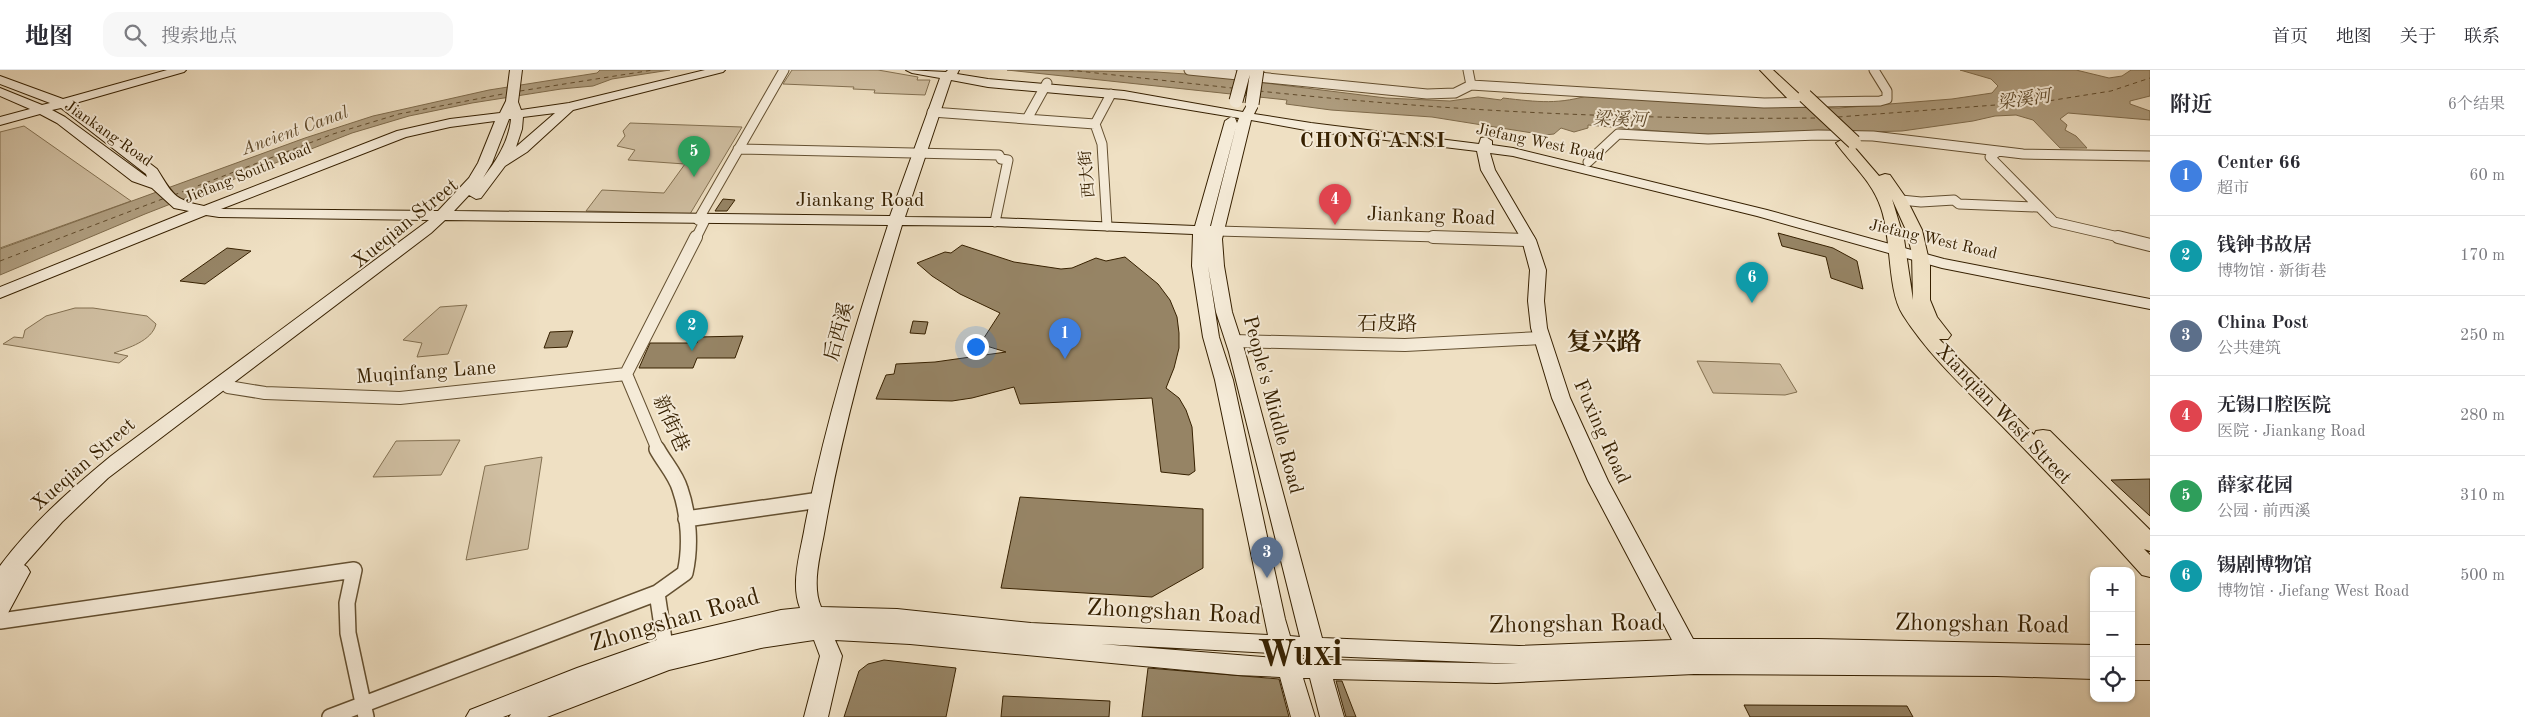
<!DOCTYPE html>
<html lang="zh">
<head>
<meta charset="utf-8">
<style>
  body { margin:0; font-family:"Old Standard TT","Noto Serif SC",serif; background:#f7f7f7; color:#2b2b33 }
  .controls { position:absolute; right:15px; bottom:15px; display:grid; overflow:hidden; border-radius:10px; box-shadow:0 1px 4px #0004 }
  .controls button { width:45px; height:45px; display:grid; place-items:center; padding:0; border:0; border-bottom:1px solid #e1e1e2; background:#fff; color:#2b2b33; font:25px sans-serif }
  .you { position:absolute; left:975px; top:276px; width:18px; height:18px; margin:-12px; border:4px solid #fff; border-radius:50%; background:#1a73e8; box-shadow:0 0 0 8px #1a73e833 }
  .badge { display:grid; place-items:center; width:32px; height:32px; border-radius:50%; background:#db2777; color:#fff; font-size:16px; font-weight:700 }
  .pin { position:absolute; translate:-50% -41px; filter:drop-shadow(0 1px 2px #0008) }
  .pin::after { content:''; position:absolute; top:26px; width:18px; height:15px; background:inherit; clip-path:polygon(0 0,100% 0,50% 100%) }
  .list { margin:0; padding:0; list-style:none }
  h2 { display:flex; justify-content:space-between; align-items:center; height:65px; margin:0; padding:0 20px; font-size:21px }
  h2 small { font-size:16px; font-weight:400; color:#7c7c81 }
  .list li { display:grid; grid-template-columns:32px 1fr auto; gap:15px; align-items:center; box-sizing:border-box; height:80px; padding:0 20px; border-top:1px solid #e1e1e2 }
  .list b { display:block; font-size:19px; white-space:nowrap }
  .list p { margin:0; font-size:16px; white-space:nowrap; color:#7c7c81 }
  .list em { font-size:16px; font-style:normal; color:#7c7c81 }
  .icon { flex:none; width:28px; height:28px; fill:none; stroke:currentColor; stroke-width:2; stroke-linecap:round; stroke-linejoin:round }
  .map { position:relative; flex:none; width:2150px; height:647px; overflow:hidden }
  header { display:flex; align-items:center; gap:30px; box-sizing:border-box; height:70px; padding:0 25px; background:#fff; border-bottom:1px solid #e1e1e2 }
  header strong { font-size:24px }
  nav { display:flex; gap:28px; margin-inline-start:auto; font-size:18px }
  .search { width:350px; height:45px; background:#f7f7f7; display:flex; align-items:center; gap:12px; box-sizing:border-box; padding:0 18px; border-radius:15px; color:#7c7c81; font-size:19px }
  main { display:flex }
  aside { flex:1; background:#fff }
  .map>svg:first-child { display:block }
  .green { fill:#d0bfa2; stroke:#837051 }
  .water { fill:#b09f81; stroke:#7f6c4d }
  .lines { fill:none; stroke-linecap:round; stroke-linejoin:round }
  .ferry { stroke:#614c2d; stroke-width:1; stroke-dasharray:4.5 4; stroke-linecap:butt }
  .building { fill:#968465; stroke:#362000 }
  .street-far2-casing { stroke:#645031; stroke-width:11 }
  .street-far1-casing { stroke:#645031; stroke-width:14 }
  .street-casing { stroke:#645031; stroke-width:18 }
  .secondary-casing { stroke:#362000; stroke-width:2 }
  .primary-casing { stroke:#362000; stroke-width:2 }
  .street-far2 { stroke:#f5ebd8; stroke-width:9 }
  .street-far1 { stroke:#f5ebd8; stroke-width:12 }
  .street { stroke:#f5ebd8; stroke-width:15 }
  .secondary { fill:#f5ebd8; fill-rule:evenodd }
  .primary { fill:#efe0c3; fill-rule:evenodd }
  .secondary-bridge-casing { stroke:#362000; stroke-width:15; stroke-linecap:butt }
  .primary-bridge-casing { stroke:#362000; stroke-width:16; stroke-linecap:butt }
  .secondary-bridge { stroke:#f5ebd8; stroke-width:13 }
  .primary-bridge { stroke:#efe0c3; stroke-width:14 }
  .labels { text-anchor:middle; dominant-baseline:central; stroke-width:4; stroke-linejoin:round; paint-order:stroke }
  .far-street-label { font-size:16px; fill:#362000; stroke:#f5ebd8 }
  .far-water-label { font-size:18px; font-style:italic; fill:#614c2d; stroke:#f5ebd8 }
  .street-label { font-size:20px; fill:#362000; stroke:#f5ebd8 }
  .far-district-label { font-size:21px; font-weight:bold; letter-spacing:1px; fill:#362000; stroke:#f5ebd8 }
  .near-street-label { font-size:24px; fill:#362000; stroke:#f5ebd8 }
  .district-label { font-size:25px; font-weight:bold; fill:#362000; stroke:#f5ebd8 }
  .near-town-label { font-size:36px; font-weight:bold; fill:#362000; stroke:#f5ebd8 }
</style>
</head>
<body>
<header>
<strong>地图</strong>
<div class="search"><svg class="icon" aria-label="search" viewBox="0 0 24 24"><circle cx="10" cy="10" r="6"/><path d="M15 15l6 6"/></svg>搜索地点</div>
<nav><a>首页</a><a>地图</a><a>关于</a><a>联系</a></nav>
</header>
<main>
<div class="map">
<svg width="2150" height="647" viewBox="0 0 2150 647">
  <rect width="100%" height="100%" fill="#efe0c3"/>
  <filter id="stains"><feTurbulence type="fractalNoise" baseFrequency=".004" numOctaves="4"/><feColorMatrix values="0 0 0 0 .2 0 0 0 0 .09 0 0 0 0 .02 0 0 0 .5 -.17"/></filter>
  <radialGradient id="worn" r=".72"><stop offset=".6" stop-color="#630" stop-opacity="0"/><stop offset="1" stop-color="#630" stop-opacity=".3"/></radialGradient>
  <path class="green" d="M792,0H878L918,7L917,10H930L925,25L874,23L875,20L853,19L854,17L783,14Z
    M630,53L742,57L690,144L586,141L602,120L664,123L685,94L628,90L635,80L617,76L625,66L623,61Z
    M24,56L131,131L0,178V62Z
    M467,235L448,284L417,287L422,273L403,270L440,237Z
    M75,238H93L147,246L156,254C152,271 128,278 114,283L128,286L119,293L3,274L14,267L23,268L25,260L46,246Z
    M1697,291L1780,294L1797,322L1785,325L1713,323Z
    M460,370L441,405L373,407L396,371Z
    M542,387L528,479L466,490L485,396Z"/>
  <path class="water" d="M600,0H670L612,9L593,16L561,19L472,33L409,46L352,63L145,144L0,205V179L305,68L373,46L489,20L597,3Z
    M1007,0L1156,2L1201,5L1386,28L1450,31L1478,27L1501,30L1503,28C1538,32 1559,35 1593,24L1765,36L1839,38L1952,29L1992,23L1998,16L1991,9L1960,0H2076L2109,8L2122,6L2131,0H2150V26L2130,31V34L2150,41V50L2068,43L2060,49L2067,55L2065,60L2076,66L2087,78H2060L2033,50L2016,45L1995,46L1973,51L1902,61L1753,65L1692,64L1588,55V58L1574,62L1561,58L1554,64L1545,65L1432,47L1331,40L1286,34L1287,30Z"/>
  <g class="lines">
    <path class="ferry" d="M1069,0L1232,18
      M520,21L653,0
      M1259,21C1445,41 1632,50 1819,48
      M1838,47L2048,31L2111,21L2150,8
      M174,125L333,64L399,44L508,23
      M0,191L165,128"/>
  </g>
  <path class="building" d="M723,129L735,130L727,141H715Z
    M1778,163L1833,178L1857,191L1863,219L1831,208L1826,187L1782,176Z
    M962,175L1014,192L1061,199L1072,198L1096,188L1106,191L1125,187L1158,214L1170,230L1177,247L1179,263V278L1174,298L1166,318L1179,328L1186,340L1192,357L1195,401L1189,405L1161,402L1152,328L1020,334L1014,317L972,328L952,331L876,329L886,305L894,304L896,294L935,292L1006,282L980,274L1000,243L960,224L932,206L917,193L945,182L951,183Z
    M227,178L251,181L205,214L180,211Z
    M913,251L928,252L925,264L910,263Z
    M573,261L567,277L544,278L550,262Z
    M743,266L735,288H697L693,298H639L650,273H697L699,267Z
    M2150,409V446L2111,410Z
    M1020,427L1203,439V498L1152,527L1001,518Z
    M884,590L956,598L946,647H844L859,601L868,594Z
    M1148,598L1279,609L1289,647H1142Z
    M1336,611H1342L1356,647H1346Z
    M1003,626L1110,631L1109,647H1001Z
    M1744,635L1907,636L1913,647H1750Z"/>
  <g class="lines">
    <defs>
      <path id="street-far2" d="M1189,0L1427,24L1455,23L1471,15L1764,33L1880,31L1887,29V21L1874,0
        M1468,0L1471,15
        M932,42L1095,54
        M1027,49L1047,13
        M738,79L999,85L1001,89L1008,90L995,152
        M1997,82L1990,87L2054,152L2123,168
        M1588,92L1618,64L1708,69L1818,65L1873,66L2023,84L2150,86
        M1901,130L1921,132L1954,130L1959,134L2037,137
        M698,150L784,0
        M1107,156L1102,74L1095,54L1111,24
        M1217,161L1476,168
        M696,168L705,150"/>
      <path id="street-far1" d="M1433,167L1529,170
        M2118,167L2150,175
        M1233,271L1405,275L1541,268
        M228,317L265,323L400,328L626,304
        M658,380L626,304L696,167"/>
      <path id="street" d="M657,379C664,392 676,405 680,419C689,445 691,477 685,503L657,523L665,576
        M686,449L820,430
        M0,551L354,500L347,533L348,563L366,647
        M330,647L657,523"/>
      <path id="secondary" d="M167,0H186L184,2L72,34L157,99C172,123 173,130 204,136L397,61L450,49L500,43L506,31L510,0H522L518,32L521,40L569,33L705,0H725L723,2L573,40L527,82L505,96L481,128L476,129L469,125L454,141L890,146L940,8L912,3L906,0L946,2L948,0H959L957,4L988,9L1124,21L1243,42L1247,35L1251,34L1257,38L1254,44L1311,53L1479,74L1481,68L1486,67L1492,71V75L1513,78L1767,140L1944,189L2150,229V239L1942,198L1757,146L1513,86L1490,83L1495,100L1536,170L1546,200L1544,231L1547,258L1570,328L1608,411L1693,569H1818L2094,575V609L1997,606L1694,604L1496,613L1333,609L1344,647H1320L1310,608H1303L1315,647H1291L1280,607L1238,605L910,574L835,570L842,586L828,647H804L820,586L814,570L761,578L669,600L547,647H509L511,644L503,647H466L470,640L577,598L665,567L781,540L800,538C790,513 801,481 805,456C825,353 856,254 888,155L445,150L431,163L108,408L62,452L24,495L27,497L30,502L8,543L0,545V496C31,454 71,419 111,386L429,150L219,147L206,145L0,228V217L189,141L174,138L152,118L132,111L57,53L40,44L0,55V47L30,39L0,26V18L42,35L50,33L0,14V6L63,29ZM951,10L988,17L1124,29L1239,48L1237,53L1235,48L1231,47L1225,51L1195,156L995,148L905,147ZM61,38L146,104L147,107L65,47L52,40ZM555,43L517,76L516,77L522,59L523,47ZM509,49H511C509,71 497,90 483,108L492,93ZM1251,50L1311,61L1477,81L1481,100L1522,170L1530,200L1528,231L1531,258L1552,328L1588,411L1672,570L1519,576L1322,568L1245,282L1232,242L1224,196L1222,169ZM495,51L478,93L469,108L438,141L221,139L406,67L450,57ZM1236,57L1211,156H1210ZM902,155L995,156L1193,164L1192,196L1203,267L1215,310L1268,565L1031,553L897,539L821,537C811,514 821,483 825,458C843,355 872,255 902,155ZM1207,165L1208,196L1216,242L1229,282L1300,567L1290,566L1285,549L1233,310L1219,267L1208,196ZM1101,574L1273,583L1274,588ZM1296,584L1305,585L1306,589H1297ZM1327,586L1518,594L1328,590Z
        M2131,575H2150V610H2131Z"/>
      <path id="primary" d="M1760,0H1773L1799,24L1800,27L1799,30H1789Z
        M1843,69L1848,70L1879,106L1885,104L1890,105L1906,128L1922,160L1930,195V230L1937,247L1951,265L1948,269H1939L2034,365L2036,361L2043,360L2050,361L2150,460V481L2144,479L2150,485V507L2142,505C2098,456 2053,408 2007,361C1971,324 1931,289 1903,245C1887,221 1892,169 1881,138C1872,111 1852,95 1836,73ZM1892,129L1906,160L1912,183L1913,230L1904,169Z"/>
    </defs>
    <use href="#street-far2" class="street-far2-casing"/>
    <use href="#street-far1" class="street-far1-casing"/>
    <use href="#street" class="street-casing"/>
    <use href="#secondary" class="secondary-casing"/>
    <use href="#primary" class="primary-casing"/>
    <use href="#street-far2" class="street-far2"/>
    <use href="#street-far1" class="street-far1"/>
    <use href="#street" class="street"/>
    <use href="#secondary" class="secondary"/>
    <use href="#primary" class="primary"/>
    <defs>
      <path id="secondary-bridge" d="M1236,31L1244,1
        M1252,34L1257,0"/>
      <path id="primary-bridge" d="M1805,26L1854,72"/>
    </defs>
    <use href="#secondary-bridge" class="secondary-bridge-casing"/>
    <use href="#primary-bridge" class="primary-bridge-casing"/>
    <use href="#secondary-bridge" class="secondary-bridge"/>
    <use href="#primary-bridge" class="primary-bridge"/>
  </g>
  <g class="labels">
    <g class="far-street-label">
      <text transform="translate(108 64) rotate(35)">Jiankang Road</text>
      <text transform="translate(1540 73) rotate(12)">Jiefang West Road</text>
      <text transform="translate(248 104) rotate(-22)">Jiefang South Road</text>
      <text transform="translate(1088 104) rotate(-95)">西大街</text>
      <text transform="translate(1933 170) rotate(13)">Jiefang West Road</text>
    </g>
    <g class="far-water-label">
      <text transform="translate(2024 30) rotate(-8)">梁溪河</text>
      <text transform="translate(1620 50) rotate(2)">梁溪河</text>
      <text transform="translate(295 61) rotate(-20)">Ancient Canal</text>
    </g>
    <g class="street-label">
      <text x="860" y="131">Jiankang Road</text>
      <text transform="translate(1431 147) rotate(2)">Jiankang Road</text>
      <text transform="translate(406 154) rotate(-39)">Xueqian Street</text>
      <text x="1387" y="255">石皮路</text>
      <text transform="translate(840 262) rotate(-74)">后西溪</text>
      <text transform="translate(426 303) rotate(-4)">Muqinfang Lane</text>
      <text transform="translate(1272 335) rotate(75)">People's Middle Road</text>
      <text transform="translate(2003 345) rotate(46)">Xianqian West Street</text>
      <text transform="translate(670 354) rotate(66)">新街巷</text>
      <text transform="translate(1601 362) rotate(66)">Fuxing Road</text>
      <text transform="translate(84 395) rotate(-41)">Xueqian Street</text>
    </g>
    <g class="far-district-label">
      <text x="1373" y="71">CHONG'ANSI</text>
    </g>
    <g class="near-street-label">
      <text transform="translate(1174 543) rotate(3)">Zhongshan Road</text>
      <text transform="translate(675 551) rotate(-16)">Zhongshan Road</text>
      <text transform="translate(1576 555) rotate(-1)">Zhongshan Road</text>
      <text transform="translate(1982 555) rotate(1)">Zhongshan Road</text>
    </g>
    <g class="district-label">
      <text x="1604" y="273">复兴路</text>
    </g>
    <g class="near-town-label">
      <text x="1300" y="586">Wuxi</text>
    </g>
  </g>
  <rect width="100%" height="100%" filter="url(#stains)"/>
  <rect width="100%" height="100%" fill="url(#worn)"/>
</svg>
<div class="controls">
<button>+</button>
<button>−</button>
<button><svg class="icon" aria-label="locate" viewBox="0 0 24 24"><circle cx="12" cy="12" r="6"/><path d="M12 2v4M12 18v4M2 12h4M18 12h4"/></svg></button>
</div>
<div class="you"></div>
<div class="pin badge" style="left:1065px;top:289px;background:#3f7fe0">1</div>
<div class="pin badge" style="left:692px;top:281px;background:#0f9aa8">2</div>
<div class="pin badge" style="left:1267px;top:508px;background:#5c6f8a">3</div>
<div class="pin badge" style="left:1335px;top:155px;background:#e0444e">4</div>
<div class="pin badge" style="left:694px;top:107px;background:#2e9e5b">5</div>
<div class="pin badge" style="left:1752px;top:233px;background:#0f9aa8">6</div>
</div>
<aside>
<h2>附近<small>6个结果</small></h2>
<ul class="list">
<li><span class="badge" style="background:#3f7fe0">1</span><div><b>Center 66</b><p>超市</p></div><em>60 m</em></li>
<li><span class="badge" style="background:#0f9aa8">2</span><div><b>钱钟书故居</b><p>博物馆 · 新街巷</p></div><em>170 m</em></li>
<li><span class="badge" style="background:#5c6f8a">3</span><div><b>China Post</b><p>公共建筑</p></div><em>250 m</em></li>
<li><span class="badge" style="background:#e0444e">4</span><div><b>无锡口腔医院</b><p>医院 · Jiankang Road</p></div><em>280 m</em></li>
<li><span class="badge" style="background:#2e9e5b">5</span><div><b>薛家花园</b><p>公园 · 前西溪</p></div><em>310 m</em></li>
<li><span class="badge" style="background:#0f9aa8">6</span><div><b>锡剧博物馆</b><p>博物馆 · Jiefang West Road</p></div><em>500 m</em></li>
</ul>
</aside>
</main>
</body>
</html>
